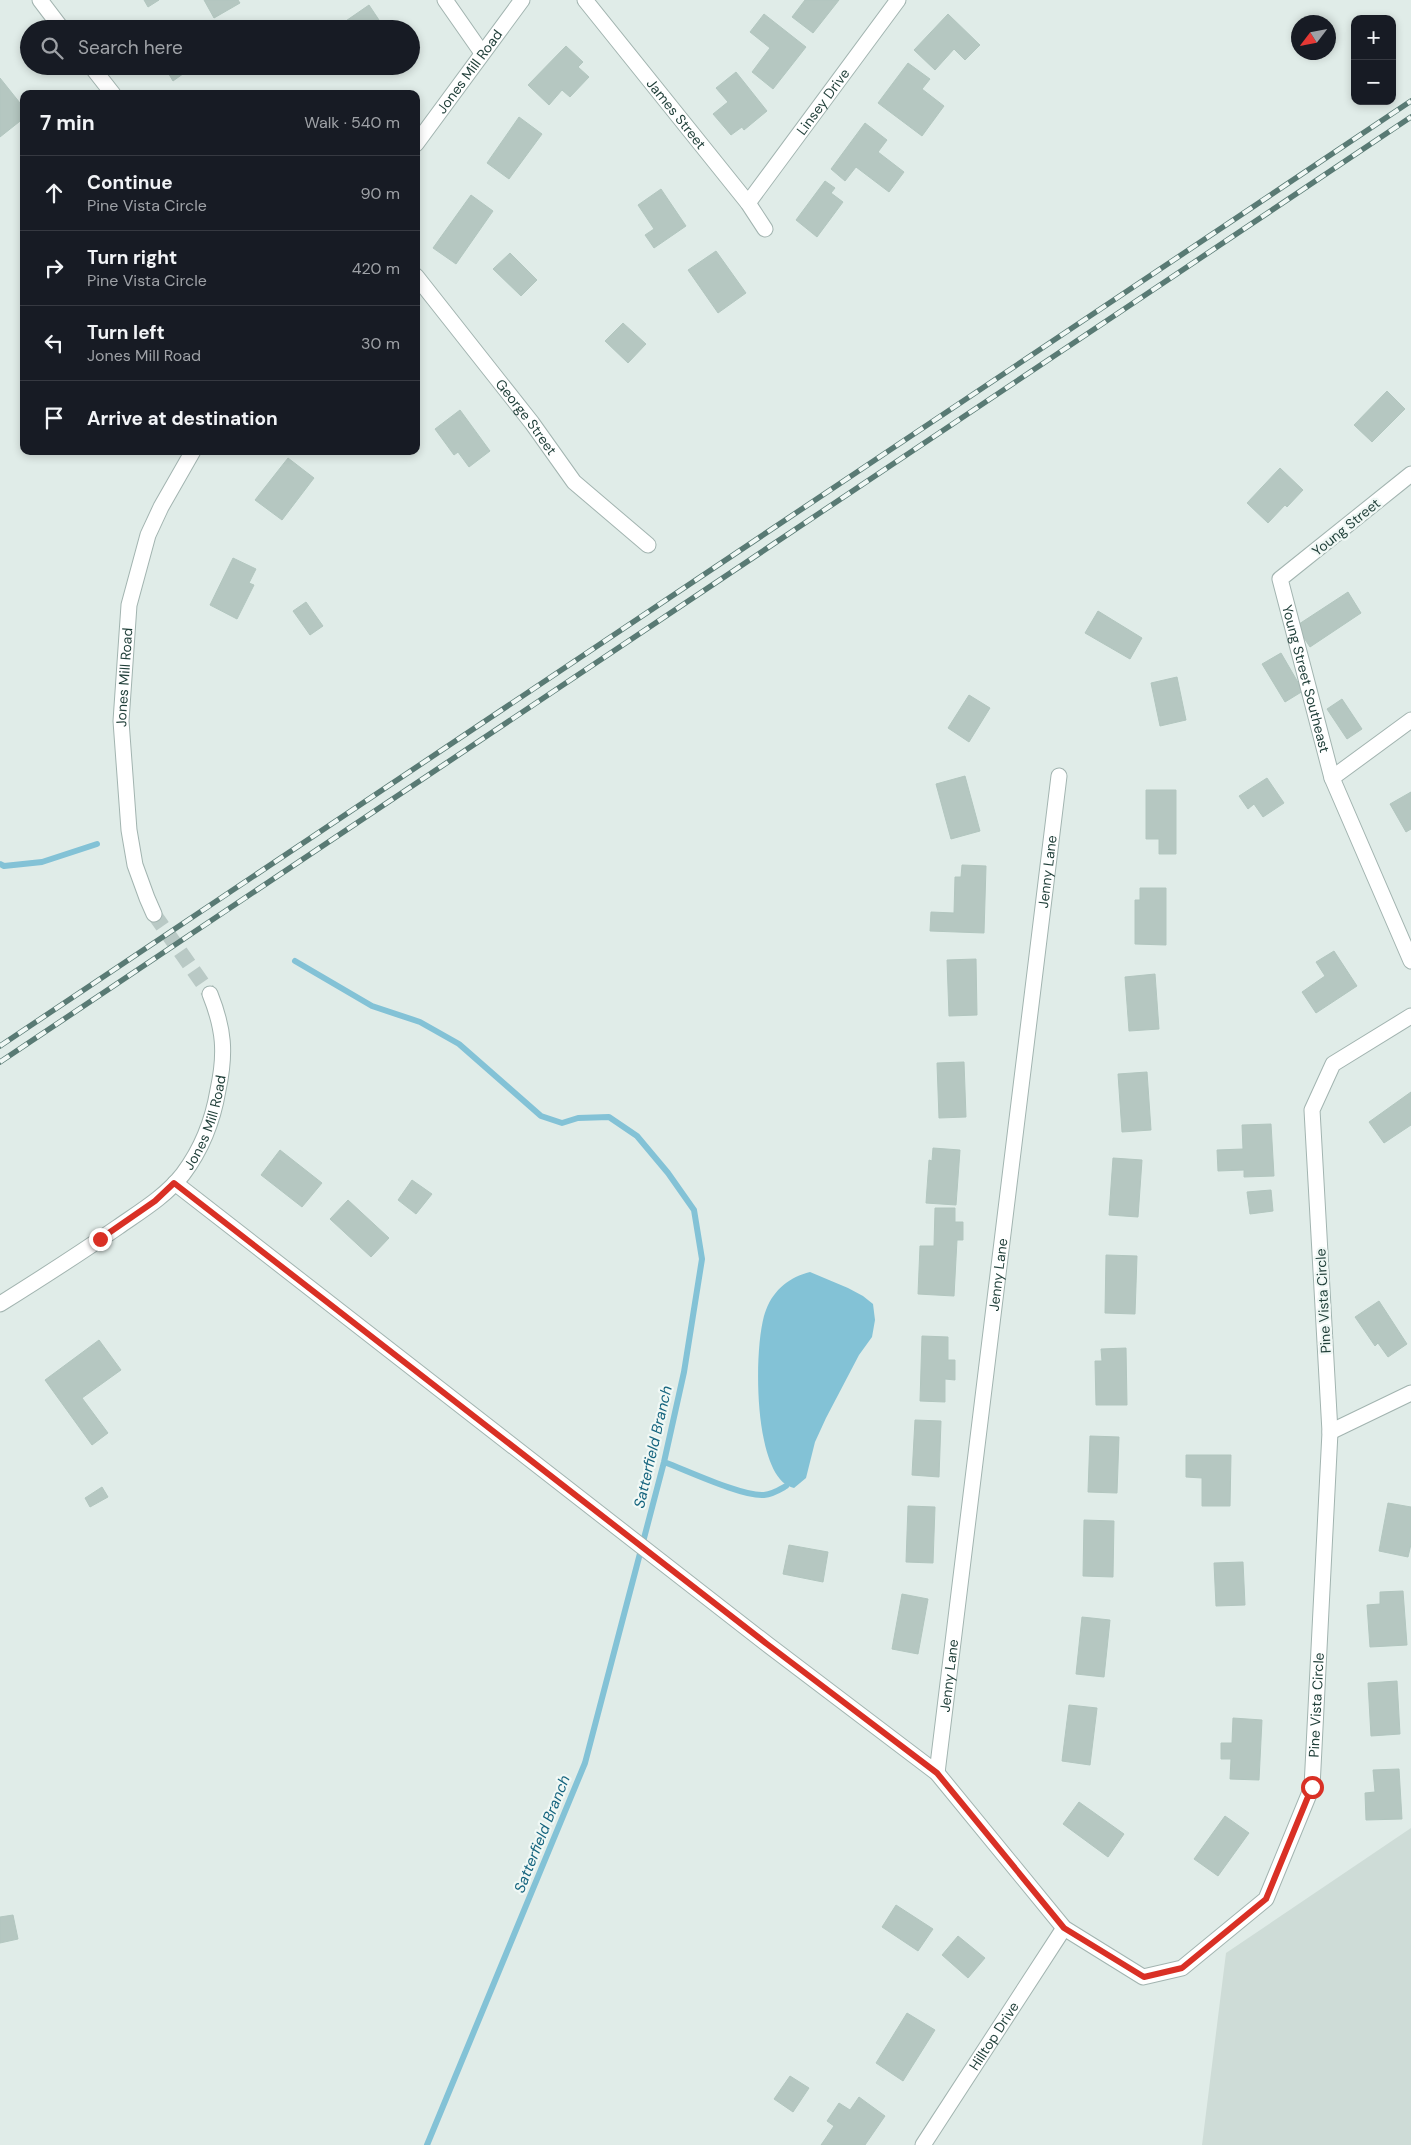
<!DOCTYPE html>
<html lang="en">
<head>
<meta charset="utf-8">
<style>
  body { margin:0; font-family:"DM Sans",sans-serif; background:#20242c; color:#f1f3f6 }
  .controls { position:absolute; right:15px; top:15px; display:grid; overflow:hidden; border-radius:10px; box-shadow:0 2px 8px #0003 }
  .controls button { width:45px; height:45px; display:grid; place-items:center; padding:0; border:0; border-bottom:1px solid #363941; background:#171b24; color:#f1f3f6; font:25px sans-serif }
  .compass { position:absolute; left:1291px; top:15px; width:45px; height:45px; border-radius:50%; background:#171b24; box-shadow:0 2px 8px #0003; rotate:238deg }
  .stop { position:absolute; width:15px; height:15px; margin:-11px; border:4px solid #d93025; border-radius:50%; background:#fff }
  .stop.end { background:#d93025; border-color:#fff; box-shadow:0 1px 5px #0008 }
  .list { margin:0; padding:0; list-style:none }
  h2 { display:flex; justify-content:space-between; align-items:center; height:65px; margin:0; padding:0 20px; font-size:21px }
  h2 small { font-size:16px; font-weight:400; color:#9ea1a6 }
  .list li { display:grid; grid-template-columns:32px 1fr auto; gap:15px; align-items:center; box-sizing:border-box; height:75px; padding:0 20px; border-top:1px solid #363941 }
  .list b { display:block; font-size:19px; white-space:nowrap }
  .list p { margin:0; font-size:16px; white-space:nowrap; color:#9ea1a6 }
  .list em { font-size:16px; font-style:normal; color:#9ea1a6 }
  .icon { flex:none; width:28px; height:28px; fill:none; stroke:currentColor; stroke-width:2; stroke-linecap:round; stroke-linejoin:round }
  .map { position:relative; flex:none; width:1411px; height:2145px; overflow:hidden }
  .search { position:absolute; background:#171b24; box-shadow:0 2px 8px #0003; left:20px; top:20px; width:400px; height:55px; display:flex; align-items:center; gap:12px; box-sizing:border-box; padding:0 18px; border-radius:28px; color:#9ea1a6; font-size:19px }
  .panel { position:absolute; background:#171b24; box-shadow:0 2px 8px #0003; left:20px; top:90px; width:400px; height:365px; border-radius:10px }
  .map>svg:first-child { display:block }
  .built { fill:#cedcd7 }
  .water { fill:#83c2d6 }
  .lines { fill:none; stroke-linecap:round; stroke-linejoin:round }
  .stream { stroke:#83c2d6; stroke-width:6 }
  .building { fill:#b5c7c1; stroke:#b2c6bf }
  .minor-tunnel { stroke:#b9c9c5; stroke-width:15; stroke-dasharray:15 8; stroke-linecap:butt }
  .minor-casing { stroke:#a2b4b0; stroke-width:17 }
  .minor { stroke:#fff; stroke-width:15 }
  .rail-casing { stroke:#597a74; stroke-width:5.5 }
  .rail { stroke:#f0f8f5; stroke-width:4; stroke-dasharray:11; stroke-linecap:butt }
  .route { stroke:#d93025; stroke-width:6 }
  .labels { text-anchor:middle; dominant-baseline:central; stroke-width:4.5; stroke-linejoin:round; paint-order:stroke }
  .street-label { font-size:14px; fill:#1f3e38; stroke:#f0f8f5 }
  .water-label { font-size:15px; font-style:italic; fill:#15647e; stroke:#f0f8f5 }
</style>
</head>
<body>
<div class="map">
<svg width="1411" height="2145" viewBox="0 0 1411 2145">
  <rect width="100%" height="100%" fill="#e0ece8"/>
  <path class="built" d="M1411,1828V2145H1202L1226,1953Z"/>
  <path class="water" d="M810,1272L848,1288L863,1296L873,1304L875,1320L872,1337L859,1355L826,1418L815,1442L806,1478L794,1488C752,1480 753,1342 766,1310C774,1289 790,1277 810,1272Z"/>
  <g class="lines">
    <path class="stream" d="M0,864L4,866L42,862L97,844
      M295,961L372,1006L420,1022L459,1044L541,1116L562,1123L578,1118L609,1117L637,1136L668,1173L694,1210L702,1259L684,1372L664,1462L585,1763L427,2145
      M664,1462C686,1470 743,1497 764,1495C773,1494 779,1490 786,1486"/>
  </g>
  <path class="building" d="M144,0H159L148,7Z
    M204,0H238L240,3L214,18Z
    M805,0H839L813,33L792,17Z
    M369,5L385,29H343L340,25Z
    M764,14L806,47L773,89L752,72L770,48L750,32Z
    M948,14L980,45L965,60L954,49L935,70L914,50Z
    M168,22L172,29H158Z
    M566,46L583,62L578,67L589,77L570,97L562,90L549,105L528,85Z
    M908,63L930,79L922,89L944,106L922,136L878,103Z
    M164,66H194L173,81Z
    M736,72L767,111L744,130L742,127L731,135L713,114L728,102L716,88Z
    M0,78L24,108V118L0,137Z
    M519,117L542,134L509,179L487,163Z
    M865,123L887,140L878,152L904,172L889,192L856,167L845,181L831,169Z
    M825,181L835,188L831,193L843,202L817,237L796,220Z
    M661,189L686,226L654,248L645,235L654,229L638,205Z
    M471,195L493,211L456,264L433,248Z
    M716,251L746,293L718,313L688,270Z
    M510,253L537,280L521,296L493,269Z
    M623,323L646,344L628,363L605,341Z
    M1387,391L1405,409L1372,442L1354,425Z
    M460,410L490,451L469,467L458,452L454,455L435,429Z
    M288,458L314,478L282,520L255,500Z
    M1280,468L1303,490L1287,507L1285,505L1268,523L1247,503Z
    M233,558L256,569L249,583L254,585L237,619L210,605Z
    M1348,592L1361,613L1310,647L1296,626Z
    M306,602L323,626L310,635L293,611Z
    M1098,611L1142,638L1130,659L1085,633Z
    M1281,653L1303,691L1285,702L1262,664Z
    M1177,677L1186,720L1160,726L1151,683Z
    M969,695L990,708L969,742L948,728Z
    M1342,699L1362,729L1347,739L1327,709Z
    M965,776L980,831L951,839L936,784Z
    M1267,778L1284,803L1263,817L1254,804L1248,809L1239,796Z
    M1146,790H1176V854H1159V839H1146Z
    M1411,792V829L1406,832L1390,804Z
    M962,865L986,866L984,933L930,931L931,912L954,913L955,877H961Z
    M1140,888H1166V945L1135,944V900H1140Z
    M1334,951L1357,986L1316,1013L1302,992L1325,976L1316,962Z
    M976,959L977,1015L949,1016L947,960Z
    M1155,974L1159,1029L1129,1031L1125,977Z
    M964,1062L966,1117L939,1118L937,1063Z
    M1147,1072L1151,1130L1122,1132L1118,1074Z
    M1411,1092V1125L1384,1143L1369,1122Z
    M1271,1124L1274,1176L1244,1177V1170L1218,1171L1217,1150L1243,1149L1242,1125Z
    M933,1148L960,1150L956,1205L926,1203L929,1160L932,1161Z
    M280,1150L322,1183L302,1207L261,1175Z
    M1113,1158L1142,1160L1138,1217L1109,1215Z
    M412,1180L432,1194L416,1214L398,1200Z
    M1271,1190L1273,1211L1250,1214L1247,1192Z
    M348,1200L389,1238L371,1257L330,1219Z
    M935,1208H955V1222H963V1240H957L954,1296L918,1294L920,1246H934Z
    M1106,1255L1137,1256L1135,1314L1105,1313Z
    M1379,1301L1407,1344L1388,1357L1378,1343L1375,1346L1355,1317Z
    M922,1336L948,1337V1360H955V1380L945,1379V1402L920,1401Z
    M99,1340L121,1370L82,1398L108,1433L92,1445L45,1380Z
    M1126,1348L1127,1405H1096L1095,1361H1102L1101,1349Z
    M915,1420L941,1421L939,1477L912,1475Z
    M1090,1436L1119,1437L1117,1493L1088,1492Z
    M1186,1455H1231L1230,1506H1202V1478L1186,1477Z
    M102,1487L108,1497L90,1507L85,1498Z
    M1388,1503L1411,1507V1544L1408,1557L1379,1551Z
    M908,1506L935,1507L933,1563L906,1562Z
    M1084,1520L1114,1521L1113,1577L1083,1576Z
    M789,1545L828,1552L823,1582L783,1574Z
    M1243,1562L1245,1605L1216,1606L1214,1563Z
    M1403,1591L1407,1645L1370,1647L1367,1605L1380,1604V1592Z
    M902,1594L928,1599L918,1654L892,1649Z
    M1082,1617L1110,1620L1104,1677L1076,1674Z
    M1397,1681L1400,1734L1371,1736L1368,1683Z
    M1069,1705L1097,1708L1090,1765L1062,1761Z
    M1233,1718L1262,1720L1259,1780L1230,1779L1231,1759H1221V1743H1232Z
    M1399,1769L1402,1819L1366,1820L1365,1793L1375,1792L1373,1770Z
    M1079,1802L1124,1834L1108,1857L1063,1824Z
    M1225,1816L1249,1833L1218,1876L1194,1859Z
    M896,1905L933,1929L918,1951L882,1927Z
    M13,1915L18,1939L0,1943V1917Z
    M958,1936L985,1958L968,1978L942,1955Z
    M907,2013L935,2030L903,2081L876,2063Z
    M790,2076L809,2088L793,2112L774,2099Z
    M859,2097L885,2116L865,2145H821L834,2126L827,2121L839,2103L850,2110Z"/>
  <g class="lines">
    <path class="minor-tunnel" d="M154,914L210,994"/>
    <defs>
      <g id="minor">
        <path d="M40,0L62,29"/>
        <path d="M445,0L482,53"/>
        <path id="s1" d="M585,0L748,203L765,229"/>
        <path d="M91,66L113,94"/>
        <path id="s2" d="M416,144L522,0"/>
        <path id="s3" d="M748,203L898,0"/>
        <path id="s4" d="M416,276L532,423L574,482L648,545"/>
        <path id="s5" d="M1411,474L1280,579L1332,778L1411,961"/>
        <path d="M1332,778L1411,720"/>
        <path id="s6" d="M154,914L147,898L135,865L129,830L121,721L129,605L148,535L161,507L193,451"/>
        <path id="s7" d="M175,1183L767,1644L937,1773L1064,1928L1143,1977L1182,1968L1266,1899L1312,1787L1330,1432L1312,1110L1333,1064L1411,1016"/>
        <path id="s8" d="M0,1304C40,1279 79,1254 118,1227C141,1211 166,1196 183,1174C201,1150 213,1120 218,1090C226,1053 224,1029 210,994"/>
        <path d="M1330,1432L1411,1393"/>
        <path id="s9" d="M937,1773L1059,776"/>
        <path id="s10" d="M923,2145L1064,1928"/>
      </g>
    </defs>
    <use href="#minor" class="minor-casing"/>
    <use href="#minor" class="minor"/>
    <defs>
      <path id="rail" d="M0,1046L1411,101
        M0,1062L1411,117"/>
    </defs>
    <use href="#rail" class="rail-casing"/>
    <use href="#rail" class="rail"/>
  </g>
  <g class="lines">
    <path class="route" d="M100,1239L155,1201L174,1183L767,1644L937,1773L1064,1928L1144,1977L1182,1968L1266,1899L1312,1787"/>
  </g>
  <g class="labels">
    <g class="street-label">
      <text stroke="none"><textPath href="#s2" startOffset="90">Jones Mill Road</textPath></text>
      <text stroke="none"><textPath href="#s3" startOffset="126">Linsey Drive</textPath></text>
      <text stroke="none"><textPath href="#s1" startOffset="146">James Street</textPath></text>
      <text stroke="none"><textPath href="#s4" startOffset="179">George Street</textPath></text>
      <text transform="translate(1346 527) rotate(-39)">Young Street</text>
      <text stroke="none"><textPath href="#s6" startOffset="241">Jones Mill Road</textPath></text>
      <text stroke="none"><textPath href="#s5" startOffset="271">Young Street Southeast</textPath></text>
      <text stroke="none"><textPath href="#s9" startOffset="908">Jenny Lane</textPath></text>
      <text stroke="none"><textPath href="#s8" startOffset="282">Jones Mill Road</textPath></text>
      <text stroke="none"><textPath href="#s9" startOffset="502">Jenny Lane</textPath></text>
      <text transform="translate(1323 1301) rotate(-93)">Pine Vista Circle</text>
      <text stroke="none"><textPath href="#s9" startOffset="98">Jenny Lane</textPath></text>
      <text stroke="none"><textPath href="#s7" startOffset="1609">Pine Vista Circle</textPath></text>
      <text stroke="none"><textPath href="#s10" startOffset="130">Hilltop Drive</textPath></text>
    </g>
    <g class="water-label">
      <text transform="translate(653 1447) rotate(-77)">Satterfield Branch</text>
      <text transform="translate(542 1834) rotate(-68)">Satterfield Branch</text>
    </g>
  </g>
</svg>
<div class="controls">
<button>+</button>
<button>−</button>
</div>
<svg class="compass" viewBox="-18 -18 36 36"><path d="M0-13l5 13h-10z" fill="#e53935"/><path d="M0 13l5-13h-10z" fill="#9ea1a6"/></svg>
<div class="stop" style="left:1312px;top:1787px"></div>
<div class="stop end" style="left:100px;top:1239px"></div>
<div class="search"><svg class="icon" aria-label="search" viewBox="0 0 24 24"><circle cx="10" cy="10" r="6"/><path d="M15 15l6 6"/></svg>Search here</div>
<section class="panel">
<h2>7 min<small>Walk · 540 m</small></h2>
<ul class="list">
<li><svg class="icon" aria-label="ahead" viewBox="0 0 24 24"><path d="M12 20V5M6 11l6-6 6 6"/></svg><div><b>Continue</b><p>Pine Vista Circle</p></div><em>90 m</em></li>
<li><svg class="icon" aria-label="right" viewBox="0 0 24 24"><path d="M7 20v-9h11M14 6l5 5-5 5"/></svg><div><b>Turn right</b><p>Pine Vista Circle</p></div><em>420 m</em></li>
<li><svg class="icon" aria-label="left" viewBox="0 0 24 24"><path d="M17 20v-9H6M10 6l-5 5 5 5"/></svg><div><b>Turn left</b><p>Jones Mill Road</p></div><em>30 m</em></li>
<li><svg class="icon" aria-label="arrive" viewBox="0 0 24 24"><path d="M6 21V4h12l-3 4 3 4H6"/></svg><div><b>Arrive at destination</b></div></li>
</ul>
</section>
</div>
</body>
</html>
